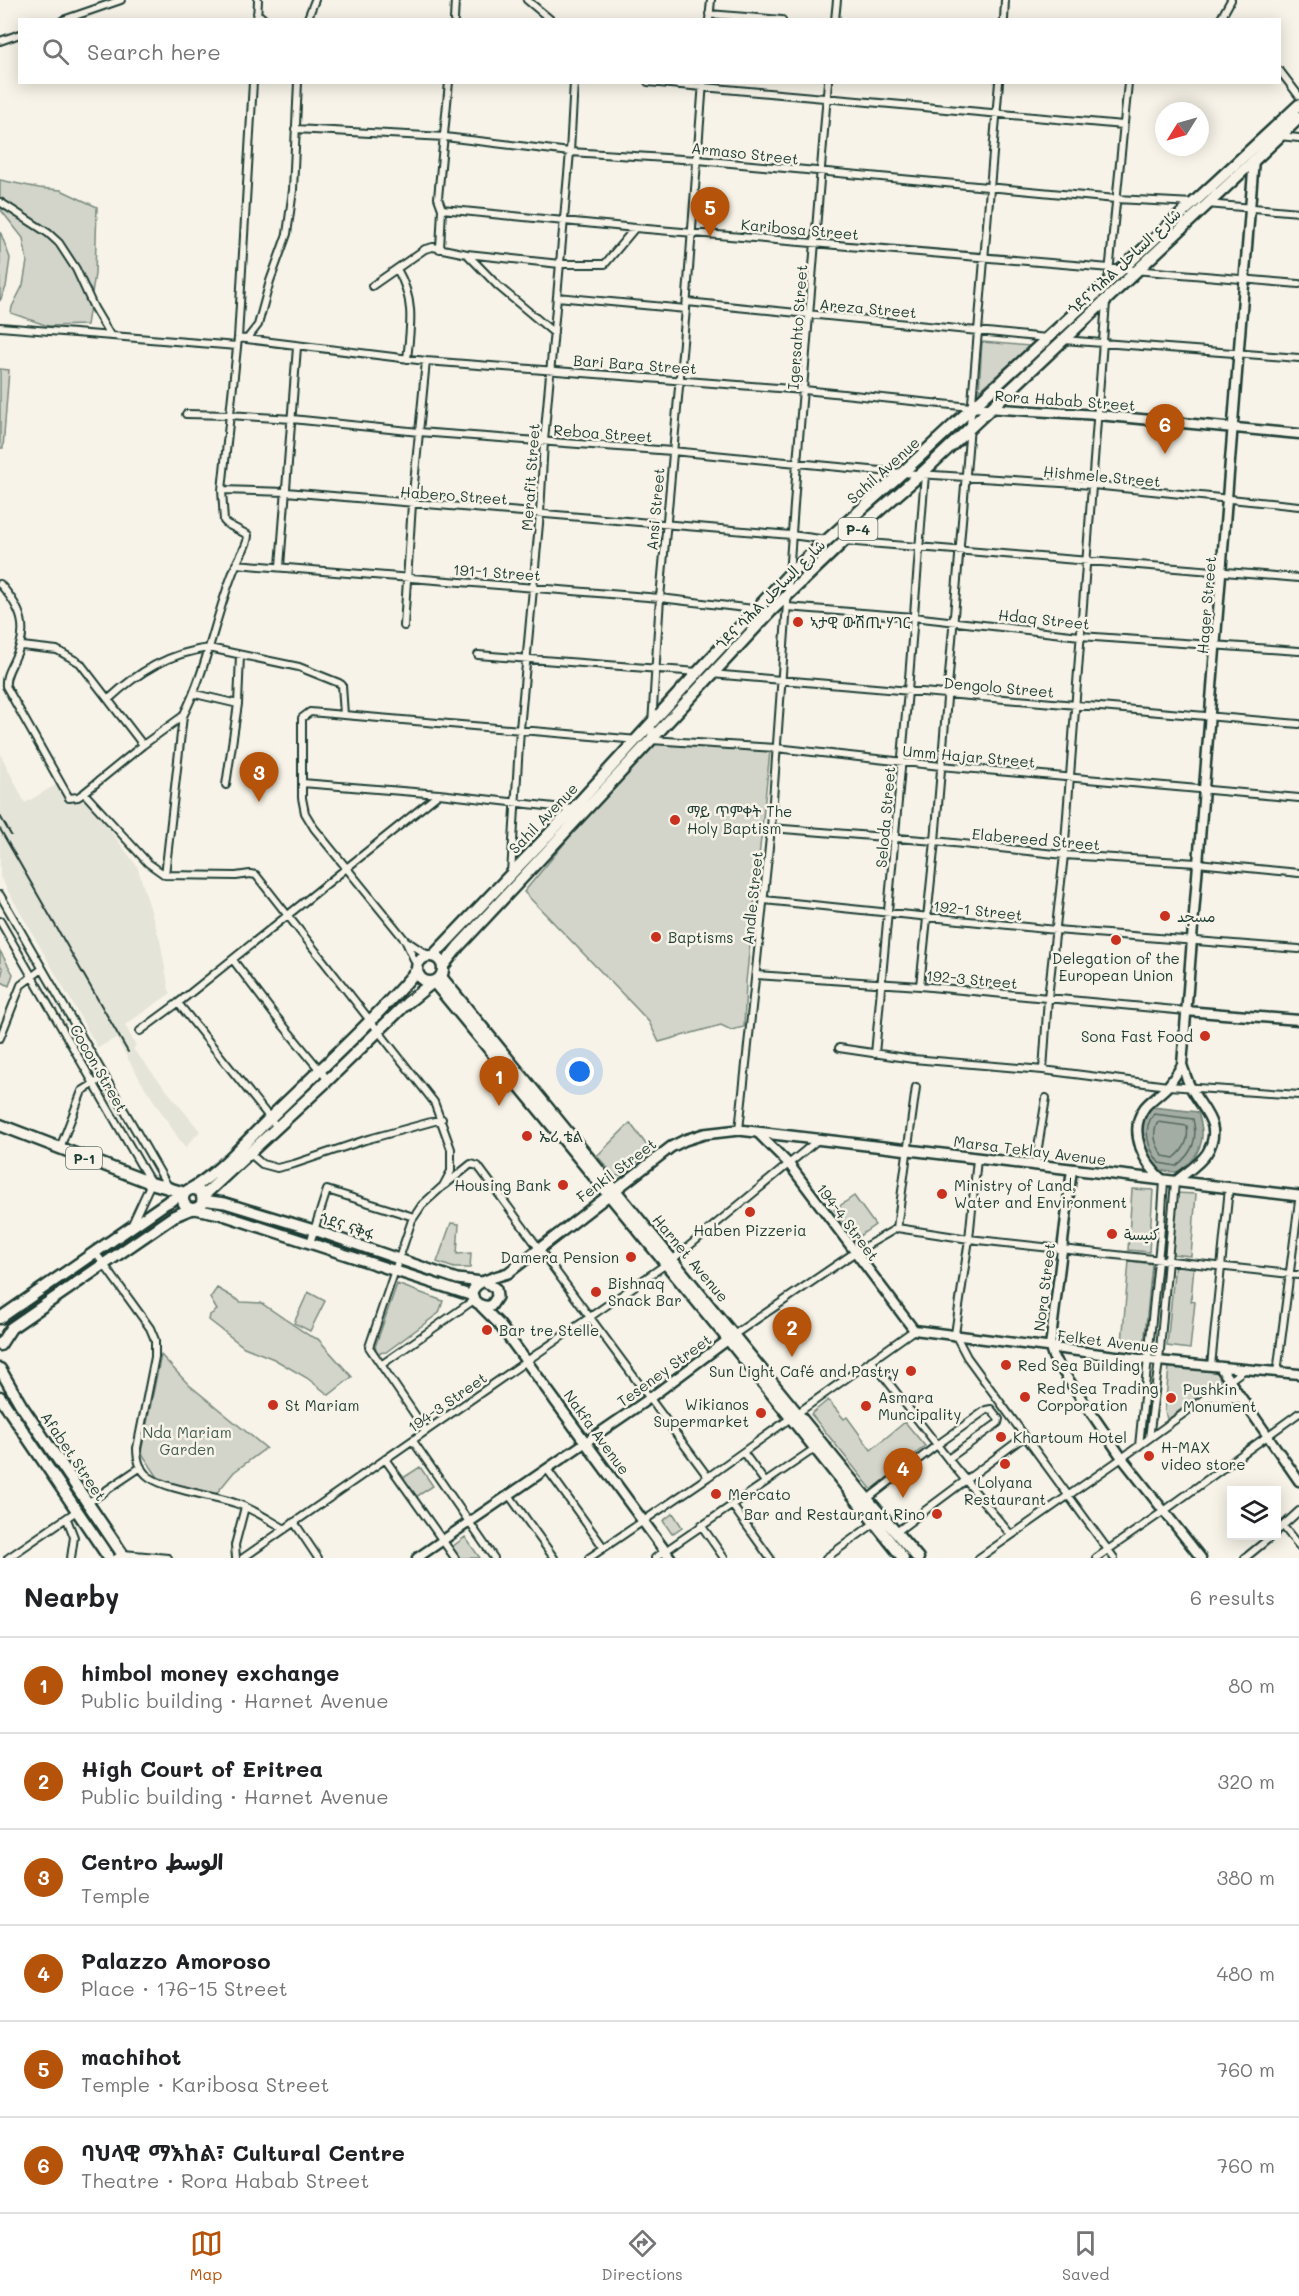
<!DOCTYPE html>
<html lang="en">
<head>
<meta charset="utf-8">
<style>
  body { margin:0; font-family:Mali,"Playpen Sans Arabic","Noto Sans Ethiopic",sans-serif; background:#f6f6f6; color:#202124 }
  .controls { position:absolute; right:18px; bottom:18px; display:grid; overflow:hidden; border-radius:0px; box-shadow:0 3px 15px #0003 }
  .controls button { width:54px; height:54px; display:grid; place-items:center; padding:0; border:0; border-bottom:2px solid #e0e0e0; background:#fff; color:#202124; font:30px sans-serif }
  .compass { position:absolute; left:1155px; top:102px; width:54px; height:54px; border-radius:50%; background:#fff; box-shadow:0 3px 15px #0003; rotate:233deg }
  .you { position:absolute; left:580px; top:1072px; width:21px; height:21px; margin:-15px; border:4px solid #fff; border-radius:50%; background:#1a73e8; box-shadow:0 0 0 9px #1a73e833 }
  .badge { display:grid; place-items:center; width:39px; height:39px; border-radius:50%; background:#b45309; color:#fff; font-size:20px; font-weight:700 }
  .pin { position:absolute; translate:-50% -50px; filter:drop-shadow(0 2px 3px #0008) }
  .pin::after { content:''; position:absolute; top:32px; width:21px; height:18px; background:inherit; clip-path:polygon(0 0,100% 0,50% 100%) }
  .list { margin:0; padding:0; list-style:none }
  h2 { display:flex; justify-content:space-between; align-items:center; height:78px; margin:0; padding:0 24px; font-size:26px }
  h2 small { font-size:20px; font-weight:400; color:#757577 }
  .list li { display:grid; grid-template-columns:39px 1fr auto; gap:18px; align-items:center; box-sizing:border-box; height:96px; padding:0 24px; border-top:2px solid #e0e0e0 }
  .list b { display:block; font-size:22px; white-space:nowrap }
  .list p { margin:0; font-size:20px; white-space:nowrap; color:#757577 }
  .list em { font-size:20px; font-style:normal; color:#757577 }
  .icon { flex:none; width:33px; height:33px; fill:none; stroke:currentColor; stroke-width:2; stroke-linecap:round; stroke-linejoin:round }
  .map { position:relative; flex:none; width:1299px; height:1558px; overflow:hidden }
  .search { position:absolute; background:#fff; box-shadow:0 3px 15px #0003; left:18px; right:18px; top:18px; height:66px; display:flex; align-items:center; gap:15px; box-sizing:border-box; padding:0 21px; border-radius:0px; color:#757577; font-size:22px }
  .sheet { height:654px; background:#fff }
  nav { display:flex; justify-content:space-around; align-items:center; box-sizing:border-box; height:84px; border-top:2px solid #e0e0e0; background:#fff; font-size:16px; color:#757577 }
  nav a { display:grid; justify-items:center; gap:3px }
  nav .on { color:#b45309 }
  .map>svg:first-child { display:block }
  .built { fill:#e5e4d9 }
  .green { fill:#d3d5ca; stroke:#79897f; stroke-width:1.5 }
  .water { fill:#a4ada3; stroke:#6f8077; stroke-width:1.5 }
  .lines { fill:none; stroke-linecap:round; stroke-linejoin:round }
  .shore { stroke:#546a60; stroke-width:1.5 }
  .minor-casing { stroke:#1f3d34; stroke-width:10 }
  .tertiary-casing { stroke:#1f3d34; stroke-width:13 }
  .secondary-casing { stroke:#1f3d34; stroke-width:14 }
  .primary-casing { stroke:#1f3d34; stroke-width:15 }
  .trunk-casing { stroke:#1f3d34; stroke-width:15 }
  .minor { stroke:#f7f3e8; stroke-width:6 }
  .tertiary { stroke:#f7f3e8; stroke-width:8 }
  .secondary { stroke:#f7f3e8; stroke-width:9 }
  .primary { stroke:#f7f3e8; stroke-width:10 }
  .trunk { stroke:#f7f3e8; stroke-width:10 }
  .rail { stroke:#1f3d34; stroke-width:2 }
  .poi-dot { fill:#c8321e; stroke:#f7f3e8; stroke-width:2 }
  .labels { text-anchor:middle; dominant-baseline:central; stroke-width:5; stroke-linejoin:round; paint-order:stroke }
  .shield { fill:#f7f3e8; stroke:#60746a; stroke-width:1.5 }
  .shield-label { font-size:14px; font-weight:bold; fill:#1f3d34 }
  .street-label { font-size:15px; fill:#1f3d34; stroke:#f7f3e8 }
  .poi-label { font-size:15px; fill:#1f3d34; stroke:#f7f3e8; text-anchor:start }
  .park-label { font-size:15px; fill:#435b52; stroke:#f7f3e8 }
</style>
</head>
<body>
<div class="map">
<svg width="1299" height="1558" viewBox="0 0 1299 1558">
  <rect width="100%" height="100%" fill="#f7f3e8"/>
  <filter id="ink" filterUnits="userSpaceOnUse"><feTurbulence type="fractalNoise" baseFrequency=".0167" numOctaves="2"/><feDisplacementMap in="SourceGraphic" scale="12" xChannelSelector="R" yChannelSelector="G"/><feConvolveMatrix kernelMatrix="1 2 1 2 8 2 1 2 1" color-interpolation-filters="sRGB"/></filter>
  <g filter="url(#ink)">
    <path class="built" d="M0,753L25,803L57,784L67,803L84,801L91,805L137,866L160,940L169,990L171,993L125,1025L136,1046L133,1049L200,1131L185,1148L142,1083L116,1038L98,1048L0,877Z"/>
    <path class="green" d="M0,180L39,188L61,190L97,207L95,274L87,325L48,326L11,313L12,307L23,285L27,261L23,238L0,209Z
      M0,231L10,258L6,287L0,301Z
      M982,342L1030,346L979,391Z
      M0,369L9,370L3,448H0Z
      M650,740L770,751L746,982L744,1027L731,1030L721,1025L659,1042L649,1022L637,1009L524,892Z
      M0,951L13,974L9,986L0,981L3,969L0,965Z
      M630,1123L651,1151L622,1175L615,1176L597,1156Z
      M1132,1189L1153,1190L1149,1252L1128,1250Z
      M1175,1193L1196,1194L1191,1256L1171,1254Z
      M854,1196L875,1225L855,1239L834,1210Z
      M451,1223L459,1224L457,1254L471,1253L470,1268H454L437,1262Z
      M1129,1261L1152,1264L1144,1346L1122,1343Z
      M1175,1263L1194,1265L1191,1301L1195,1302L1190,1349L1167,1346Z
      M397,1284L443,1301L439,1313L386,1352L378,1353L375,1347Z
      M217,1288L241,1302L261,1303L310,1336L318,1339L352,1377L329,1395L307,1378L274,1359L244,1347L209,1320L210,1315L217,1310L210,1298Z
      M308,1292L325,1301L310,1331L294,1323Z
      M161,1355L188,1384L266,1448L234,1472L216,1494L159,1479L141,1452Z
      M1169,1367L1213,1371L1219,1374L1220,1379L1167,1420L1165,1410Z
      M828,1400L844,1419L847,1417L871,1450L905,1422L925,1446L872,1490L811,1414Z
      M420,1467L433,1486L416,1497L403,1478Z
      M673,1513L682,1527L672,1534L663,1521Z
      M465,1537L480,1558H459L452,1547Z"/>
    <path class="water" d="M1152,1107L1198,1112C1200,1120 1203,1128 1202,1136C1202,1148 1190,1167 1179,1171C1172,1174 1161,1170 1155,1168C1142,1148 1134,1127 1152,1107Z"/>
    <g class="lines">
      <path class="shore" d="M1154,1114L1193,1119C1198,1139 1193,1153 1176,1166L1159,1163C1149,1149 1141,1129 1154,1114Z
        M1158,1122L1187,1126C1189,1140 1185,1149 1174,1158L1163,1156C1156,1145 1151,1134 1158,1122Z"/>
      <defs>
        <path id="minor" d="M527,0L551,20
          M257,13L265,20
          M709,14L782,20
          M63,20L121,0
          M257,20L258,0
          M307,20L315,0
          M454,20L455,0
          M709,20L711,0
          M835,20L837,0
          M1004,20L1005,0
          M1220,20L1231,0
          M0,41L20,34
          M1280,71L1299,96
          M253,82L238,338L222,490L224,521L227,524L248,535C248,546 240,554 236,565C215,614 208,668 183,716L165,875L236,876L250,874L256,875L434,1102L451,1149V1171L443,1186L422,1205L412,1220L369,1347L426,1431
          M648,82L1123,125
          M295,129L445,137L570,152L698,160L1116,199L1194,203
          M1279,136L1299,138
          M0,202L48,233L59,243L76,269L94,308L110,335
          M1207,204L1299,212
          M442,209L635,228L1299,284
          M440,249L442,209L438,198L449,82
          M397,269C415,300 411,324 407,359
          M1108,283L1128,83
          M372,286L425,249L433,247L467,254
          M557,297L686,309
          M687,302L1047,338
          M0,327L237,346
          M554,333L498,286L467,254L560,264H605L635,228
          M238,338L426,361L804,390L971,407
          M247,339L258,325L270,281L287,234L293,190L298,82
          M1063,340L1299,358
          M186,414L229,415L292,419L419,432L672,451L902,473L1093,485L1299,506
          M222,490L286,492L791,535L828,540
          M844,541L1299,578
          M236,564L660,598L771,611
          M280,566L297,347
          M0,584C22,609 30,629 14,660C10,669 5,676 6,686L69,798L78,797L84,793
          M787,607L913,617L1080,636L1299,651
          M404,626L412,504L426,361
          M22,646L57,650L80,663L143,745
          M478,655L698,672
          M711,674L1299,724
          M195,694L238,704
          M109,699C138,672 169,653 209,648L299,667L339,683L342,685L344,715
          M651,740L776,748L941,766L1299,798
          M651,740L660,598L686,309L703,82
          M302,783L439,794L572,809
          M226,785L238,704L240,655
          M771,828L935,841L1064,855L1197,863L1299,873
          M511,873L520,729L540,513L544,441L570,152L574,82
          M165,875L148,863L84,793L143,745L183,716
          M0,895L169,1188
          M764,900L1056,930L1299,949
          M0,921L151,1183L132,1224
          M408,942L429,956
          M233,960L273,1013L328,1080
          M417,966L405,940L314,828L305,813L302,798V718L310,712L344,715L638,740
          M756,975L920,986L1186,1011
          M920,986L935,841L999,82
          M178,1003L277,1127
          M140,1031L178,1003L439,794
          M0,1038L21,985L42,969
          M839,1048L913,1059L1043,1070L1168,1086L1299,1095
          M875,1054L908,691L925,474
          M1043,1070L1048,998L1064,855L1106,302
          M739,1130L771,828L797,463L828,82
          M60,1148L82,1091L105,1077
          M248,1152L262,1164L277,1168L294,1164L365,1140L442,1119
          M977,1159L969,1239L955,1334L967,1357L1114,1558
          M1035,1166L1046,1098
          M445,1185L471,1164L478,1166L708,1477
          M897,1228L969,1239L1299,1275
          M897,1228L916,1087
          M310,1243L327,1190L414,1217
          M95,1252L150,1328L155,1340V1357L137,1448C137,1459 139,1470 149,1477C168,1490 211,1495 235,1503C252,1508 269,1520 285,1529
          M735,1334L854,1253L897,1228
          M871,1360L948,1459L1011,1535
          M381,1365L474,1300
          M1211,1366L1229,1188
          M1277,1373L1299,1201
          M1149,1438L1159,1361L1175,1182
          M413,1441L494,1558
          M1139,1446L1160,1241L1164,1181
          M743,1452L765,1482
          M385,1459L455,1558
          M547,1469L604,1548
          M509,1495L554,1558
          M866,1500L937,1445L986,1410L991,1409L999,1419L998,1423L948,1459
          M86,1504L141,1467
          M732,1505L770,1558
          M67,1519L74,1537L71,1558
          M294,1522L318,1558
          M701,1525L724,1558
          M1283,1526L1299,1546
          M1276,1532L1299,1511
          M895,1533L1025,1436
          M8,1558L78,1510
          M116,1558L123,1554L168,1558
          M236,1558L235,1545L245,1507
          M243,1558L672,1260L819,1139
          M589,1558L708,1477L914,1330
          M655,1558L817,1447
          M826,1558L876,1522
          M979,1558L1122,1458L1244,1370
          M1096,1558L1164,1511L1299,1413
          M1245,1558L1272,1536"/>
        <path id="tertiary" d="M971,407L1098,415L1299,434
          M1186,1011L1299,1020
          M757,1132L789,1164L914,1330L1147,1360L1299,1374
          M1072,1169L1050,1347L1053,1357L1122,1458L1201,1558
          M1164,1181C1144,1165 1127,1131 1145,1107C1151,1100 1159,1095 1166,1088C1172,1082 1177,1073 1182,1065
          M1175,1182C1185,1173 1199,1165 1207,1153C1224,1125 1202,1110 1191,1088C1187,1081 1185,1073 1182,1065L1254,159
          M1220,1367L1299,1481
          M1209,1396L1240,1398
          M417,1558L650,1398L733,1336"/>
        <path id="secondary" d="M202,1200L225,1203L314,1230L457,1279L482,1282
          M195,1209L220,1214L473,1296
          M486,1282L496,1289L497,1297L491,1306C479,1308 465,1297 476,1286C481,1281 501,1275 508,1273L671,1147L685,1140L704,1134L739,1130L1299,1196
          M481,1306L499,1324L670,1558"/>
        <path id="primary" d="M441,977L867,1499L918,1558
          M434,982L728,1339L903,1558"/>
        <path id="trunk" d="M417 969a13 13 0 1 1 26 0a13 13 0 1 1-26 0Z
          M433,956L573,809L698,672L790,573L902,473L1299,105
          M443,966L458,947L771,611L844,541L921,474L1299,118
          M0,1125L151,1183L185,1193
          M183 1199a10 10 0 1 1 20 0a10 10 0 1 1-20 0Z
          M189,1190C215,1176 246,1142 268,1120C318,1071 371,1024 417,970
          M202,1197L328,1080L407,1003L433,982
          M0,1318L166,1203L185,1193
          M0,1345L11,1328L174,1216L191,1209
          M0,1369L21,1405L125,1558
          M0,1397L109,1558"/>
      </defs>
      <use href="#minor" class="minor-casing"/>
      <use href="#tertiary" class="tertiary-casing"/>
      <use href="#secondary" class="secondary-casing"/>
      <use href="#primary" class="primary-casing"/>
      <use href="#trunk" class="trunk-casing"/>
      <use href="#minor" class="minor"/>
      <use href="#tertiary" class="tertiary"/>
      <use href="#secondary" class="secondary"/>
      <use href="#primary" class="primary"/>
      <use href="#trunk" class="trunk"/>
      <path class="rail" d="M0,816L11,835
        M0,829L128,1052"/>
    </g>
  </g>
  <g class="poi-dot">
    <circle cx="798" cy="622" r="6"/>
    <circle cx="675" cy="820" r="6"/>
    <circle cx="1165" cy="916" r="6"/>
    <circle cx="656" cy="937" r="6"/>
    <circle cx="1116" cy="940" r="6"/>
    <circle cx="1205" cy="1036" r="6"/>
    <circle cx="527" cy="1136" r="6"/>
    <circle cx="563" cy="1185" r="6"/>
    <circle cx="942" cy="1194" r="6"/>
    <circle cx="750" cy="1212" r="6"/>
    <circle cx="1112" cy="1234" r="6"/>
    <circle cx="631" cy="1257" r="6"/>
    <circle cx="596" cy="1292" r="6"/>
    <circle cx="487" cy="1330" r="6"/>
    <circle cx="1006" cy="1365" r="6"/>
    <circle cx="911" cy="1371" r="6"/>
    <circle cx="1025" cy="1397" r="6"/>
    <circle cx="1171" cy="1398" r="6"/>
    <circle cx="273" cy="1405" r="6"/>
    <circle cx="866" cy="1406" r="6"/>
    <circle cx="761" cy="1413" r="6"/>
    <circle cx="1001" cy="1437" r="6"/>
    <circle cx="1149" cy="1456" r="6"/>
    <circle cx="1005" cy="1464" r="6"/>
    <circle cx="716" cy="1494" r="6"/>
    <circle cx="937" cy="1514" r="6"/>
  </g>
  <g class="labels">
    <g class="shield">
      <rect x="838.5" y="518" width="39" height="22" rx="4.5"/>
      <rect x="66" y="1147" width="36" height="22" rx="4.5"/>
    </g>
    <g class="shield-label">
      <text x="858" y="529">P-4</text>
      <text x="84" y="1158">P-1</text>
    </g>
    <g class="street-label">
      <text transform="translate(745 153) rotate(6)">Armaso Street</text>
      <text transform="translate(800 229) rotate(5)">Karibosa Street</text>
      <text transform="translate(1124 261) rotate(-43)">ጎደና ሳሕል شارع الساحل</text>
      <text transform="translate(868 308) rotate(5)">Areza Street</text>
      <text transform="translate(797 327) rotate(-86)">Igersahto Street</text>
      <text transform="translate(635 364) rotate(4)">Bari Bara Street</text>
      <text transform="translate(1065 400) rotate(4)">Rora Habab Street</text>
      <text transform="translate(603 433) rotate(4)">Reboa Street</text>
      <text transform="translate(883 470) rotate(-42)">Sahil Avenue</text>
      <text transform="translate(1102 476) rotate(5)">Hishmele Street</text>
      <text transform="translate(530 477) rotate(-86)">Merafit Street</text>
      <text transform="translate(454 495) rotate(4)">Habero Street</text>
      <text transform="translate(655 509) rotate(-85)">Ansi Street</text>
      <text transform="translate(497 572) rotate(4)">191-1 Street</text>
      <text transform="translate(770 594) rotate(-45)">ጎደና ሳሕል شارع الساحل</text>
      <text transform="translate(1206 605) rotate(-85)">Hager Street</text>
      <text transform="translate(1044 619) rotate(6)">Hdaq Street</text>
      <text transform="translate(999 687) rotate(5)">Dengolo Street</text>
      <text transform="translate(969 756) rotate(5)">Umm Hajar Street</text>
      <text transform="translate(885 817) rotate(-85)">Seloda Street</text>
      <text transform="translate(543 818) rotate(-46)">Sahil Avenue</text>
      <text transform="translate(1036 839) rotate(5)">Elabereed Street</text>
      <text transform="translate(752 898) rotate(-84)">Andle Street</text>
      <text transform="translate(978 910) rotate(6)">192-1 Street</text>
      <text transform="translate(972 979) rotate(5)">192-3 Street</text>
      <text transform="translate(99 1068) rotate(60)">Cocon Street</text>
      <text transform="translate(1030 1150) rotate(7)">Marsa Teklay Avenue</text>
      <text transform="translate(616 1170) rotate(-37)">Fenkil Street</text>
      <text transform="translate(848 1222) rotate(53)">194-4 Street</text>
      <text transform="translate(347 1226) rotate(19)">ጎደና ናቅፋ</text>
      <text transform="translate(691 1258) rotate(50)">Harnet Avenue</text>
      <text transform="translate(1044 1287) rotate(-83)">Nora Street</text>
      <text transform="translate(1108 1341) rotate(7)">Felket Avenue</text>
      <text transform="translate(664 1370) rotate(-36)">Teseney Street</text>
      <text transform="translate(447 1402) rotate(-35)">194-3 Street</text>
      <text transform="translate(597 1432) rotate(54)">Nakfa Avenue</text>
      <text transform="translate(74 1456) rotate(56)">Afabet Street</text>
    </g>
    <g class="poi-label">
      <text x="810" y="622">ኣታዊ ውሽጢ ሃገር</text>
      <text x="687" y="811">ማይ ጥምቀት The<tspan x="687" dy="17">Holy Baptism</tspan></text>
      <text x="1177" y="916">مسجد</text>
      <text x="668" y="937">Baptisms</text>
      <text x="1116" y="958" text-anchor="middle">Delegation of the<tspan x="1116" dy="17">European Union</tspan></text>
      <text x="1193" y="1036" text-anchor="end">Sona Fast Food</text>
      <text x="539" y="1136">ኤሪ ቴል</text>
      <text x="551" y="1185" text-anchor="end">Housing Bank</text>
      <text x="954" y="1185">Ministry of Land,<tspan x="954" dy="17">Water and Environment</tspan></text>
      <text x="750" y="1230" text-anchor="middle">Haben Pizzeria</text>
      <text x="1124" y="1234">كنيسة</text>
      <text x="619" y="1257" text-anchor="end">Damera Pension</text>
      <text x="608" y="1283">Bishnaq<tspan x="608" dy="17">Snack Bar</tspan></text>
      <text x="499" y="1330">Bar tre Stelle</text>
      <text x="1018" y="1365">Red Sea Building</text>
      <text x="899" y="1371" text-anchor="end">Sun Light Café and Pastry</text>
      <text x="1037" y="1388">Red Sea Trading<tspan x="1037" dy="17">Corporation</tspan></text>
      <text x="1183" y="1389">Pushkin<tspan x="1183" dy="17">Monument</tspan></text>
      <text x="878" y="1397">Asmara<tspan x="878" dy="17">Muncipality</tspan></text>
      <text x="749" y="1404" text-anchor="end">Wikianos<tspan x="749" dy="17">Supermarket</tspan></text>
      <text x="285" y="1405">St Mariam</text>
      <text x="1013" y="1437">Khartoum Hotel</text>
      <text x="1161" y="1447">H-MAX<tspan x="1161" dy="17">video store</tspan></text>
      <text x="1005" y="1482" text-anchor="middle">Lolyana<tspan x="1005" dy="17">Restaurant</tspan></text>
      <text x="728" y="1494">Mercato</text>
      <text x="925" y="1514" text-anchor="end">Bar and Restaurant Rino</text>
    </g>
    <g class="park-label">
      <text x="187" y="1432">Nda Mariam<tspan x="187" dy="17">Garden</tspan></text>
    </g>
  </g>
</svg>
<div class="controls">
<button><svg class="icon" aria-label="layers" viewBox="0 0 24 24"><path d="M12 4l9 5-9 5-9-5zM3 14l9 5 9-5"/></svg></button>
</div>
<svg class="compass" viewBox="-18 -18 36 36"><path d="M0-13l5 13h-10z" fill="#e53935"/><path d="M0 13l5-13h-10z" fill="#757577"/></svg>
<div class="you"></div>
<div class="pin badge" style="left:499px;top:1106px">1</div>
<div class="pin badge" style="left:792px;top:1357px">2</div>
<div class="pin badge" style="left:259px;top:802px">3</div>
<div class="pin badge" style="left:903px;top:1498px">4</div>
<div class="pin badge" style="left:710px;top:237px">5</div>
<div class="pin badge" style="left:1165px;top:454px">6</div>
<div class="search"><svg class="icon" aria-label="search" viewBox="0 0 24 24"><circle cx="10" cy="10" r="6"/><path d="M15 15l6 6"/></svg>Search here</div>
</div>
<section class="sheet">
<h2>Nearby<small>6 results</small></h2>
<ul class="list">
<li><span class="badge">1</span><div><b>himbol money exchange</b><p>Public building · Harnet Avenue</p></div><em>80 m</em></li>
<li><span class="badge">2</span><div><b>High Court of Eritrea</b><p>Public building · Harnet Avenue</p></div><em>320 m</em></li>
<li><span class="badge">3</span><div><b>Centro الوسط</b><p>Temple</p></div><em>380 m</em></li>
<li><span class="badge">4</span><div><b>Palazzo Amoroso</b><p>Place · 176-15 Street</p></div><em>480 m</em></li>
<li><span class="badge">5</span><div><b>machihot</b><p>Temple · Karibosa Street</p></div><em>760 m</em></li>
<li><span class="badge">6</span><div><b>ባህላዊ ማእከል፣ Cultural Centre</b><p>Theatre · Rora Habab Street</p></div><em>760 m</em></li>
</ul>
</section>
<nav>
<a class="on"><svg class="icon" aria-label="map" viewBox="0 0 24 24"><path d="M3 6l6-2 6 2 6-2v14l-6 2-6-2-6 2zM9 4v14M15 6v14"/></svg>Map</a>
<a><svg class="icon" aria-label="directions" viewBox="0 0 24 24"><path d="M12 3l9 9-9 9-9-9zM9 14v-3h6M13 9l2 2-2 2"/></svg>Directions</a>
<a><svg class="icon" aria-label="saved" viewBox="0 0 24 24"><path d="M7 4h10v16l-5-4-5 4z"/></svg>Saved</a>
</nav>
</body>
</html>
